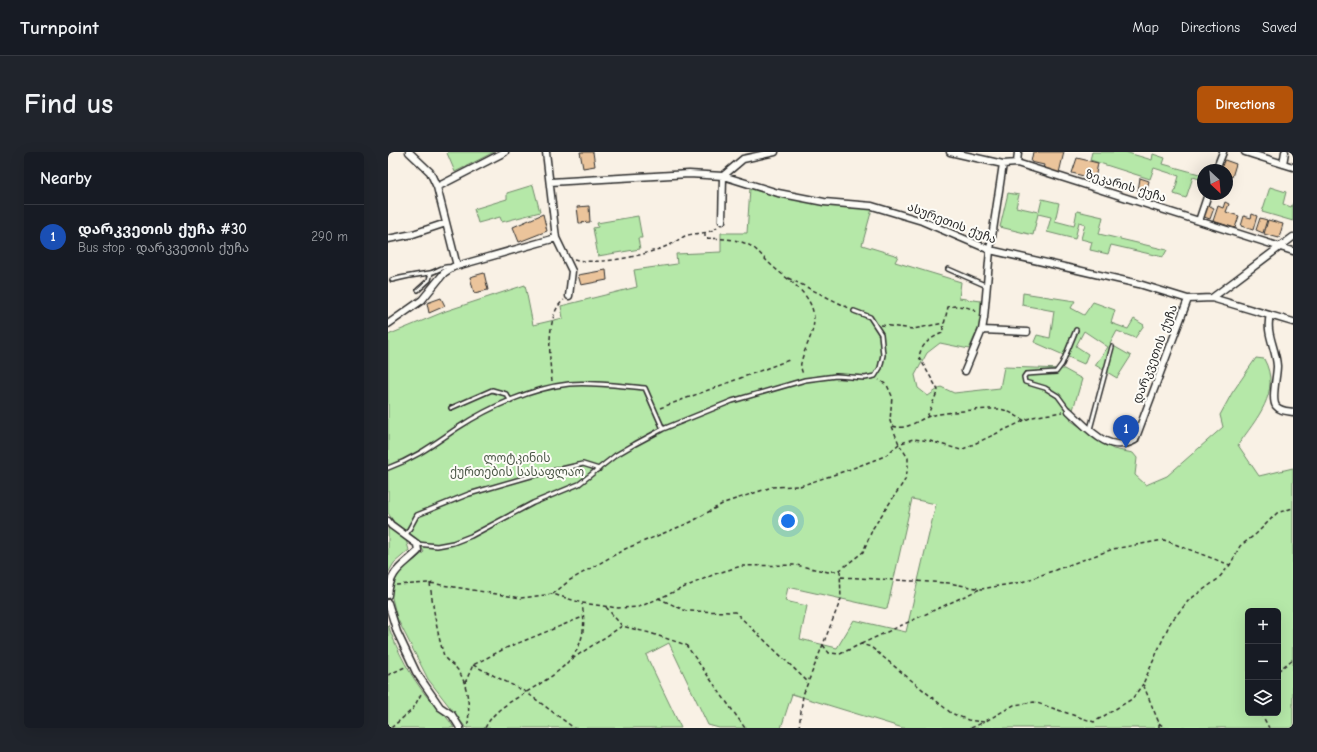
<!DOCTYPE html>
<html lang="en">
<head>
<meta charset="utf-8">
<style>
  body { margin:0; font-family:"Comic Neue","Noto Sans Georgian",sans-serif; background:#20242c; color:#f1f3f6 }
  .controls { position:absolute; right:12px; bottom:12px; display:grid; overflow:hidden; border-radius:6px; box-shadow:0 4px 16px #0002 }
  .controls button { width:36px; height:36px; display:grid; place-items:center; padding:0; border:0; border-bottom:1px solid #363941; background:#171b24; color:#f1f3f6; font:20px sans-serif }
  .compass { position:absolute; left:809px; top:12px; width:36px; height:36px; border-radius:50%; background:#171b24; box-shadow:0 4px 16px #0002; rotate:154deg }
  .you { position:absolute; left:400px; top:369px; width:14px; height:14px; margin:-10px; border:3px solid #fff; border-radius:50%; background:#1a73e8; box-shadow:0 0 0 6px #1a73e833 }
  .badge { display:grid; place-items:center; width:26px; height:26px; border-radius:50%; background:#b45309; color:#fff; font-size:13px; font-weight:700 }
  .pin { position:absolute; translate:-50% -33px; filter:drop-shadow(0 1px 2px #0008) }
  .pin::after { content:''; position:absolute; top:21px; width:14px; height:12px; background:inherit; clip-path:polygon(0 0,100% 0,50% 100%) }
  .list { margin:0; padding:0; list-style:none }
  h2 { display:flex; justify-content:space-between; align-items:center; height:52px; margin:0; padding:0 16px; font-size:17px }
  h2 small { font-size:13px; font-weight:400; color:#9ea1a6 }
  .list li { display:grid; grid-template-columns:26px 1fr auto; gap:12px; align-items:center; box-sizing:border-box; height:64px; padding:0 16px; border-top:1px solid #363941 }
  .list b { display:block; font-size:15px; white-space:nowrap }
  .list p { margin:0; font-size:13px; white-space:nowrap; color:#9ea1a6 }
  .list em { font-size:13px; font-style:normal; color:#9ea1a6 }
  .icon { flex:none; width:22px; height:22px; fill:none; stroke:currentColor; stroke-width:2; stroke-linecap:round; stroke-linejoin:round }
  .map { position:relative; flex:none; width:905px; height:576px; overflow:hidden; border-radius:6px }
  header { display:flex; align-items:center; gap:24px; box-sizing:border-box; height:56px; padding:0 20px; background:#171b24; border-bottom:1px solid #363941 }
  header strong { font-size:19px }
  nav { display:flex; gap:22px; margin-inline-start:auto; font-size:14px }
  .intro { display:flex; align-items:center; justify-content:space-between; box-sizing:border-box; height:96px; padding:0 24px }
  h1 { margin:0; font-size:28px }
  .button { padding:10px 18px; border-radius:6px; background:#b45309; color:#fff; font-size:14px; font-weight:700 }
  main { display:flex; gap:24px; padding:0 24px }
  aside { flex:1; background:#171b24; border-radius:6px; box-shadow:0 4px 16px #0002 }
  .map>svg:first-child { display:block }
  .green { fill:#b5e8a8; stroke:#708a6a; fill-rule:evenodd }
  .building { fill:#ebc49b; stroke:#2b2b2b }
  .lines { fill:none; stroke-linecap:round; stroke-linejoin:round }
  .service-casing { stroke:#2b2b2b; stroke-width:6 }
  .minor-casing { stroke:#2b2b2b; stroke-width:9 }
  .path { stroke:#2b2b2b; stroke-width:1.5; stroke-dasharray:4 3; stroke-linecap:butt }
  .service { stroke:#fdfcf7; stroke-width:3 }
  .minor { stroke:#fdfcf7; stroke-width:6 }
  .labels { text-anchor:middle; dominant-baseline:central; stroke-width:4; stroke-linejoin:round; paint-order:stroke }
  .street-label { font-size:12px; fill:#2b2b2b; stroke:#fdfcf7 }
  .park-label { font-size:12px; fill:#4e5a4a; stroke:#fdfcf7 }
</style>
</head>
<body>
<header>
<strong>Turnpoint</strong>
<nav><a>Map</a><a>Directions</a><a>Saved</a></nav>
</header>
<div class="intro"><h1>Find us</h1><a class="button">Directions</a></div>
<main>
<aside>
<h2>Nearby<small></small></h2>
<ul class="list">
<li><span class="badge" style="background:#1a4fb4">1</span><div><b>დარკვეთის ქუჩა #30</b><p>Bus stop · დარკვეთის ქუჩა</p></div><em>290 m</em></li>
</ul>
</aside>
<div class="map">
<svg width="905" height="576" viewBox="0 0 905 576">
  <rect width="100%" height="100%" fill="#f9f1e5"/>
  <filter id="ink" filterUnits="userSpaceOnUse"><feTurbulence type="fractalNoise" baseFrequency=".025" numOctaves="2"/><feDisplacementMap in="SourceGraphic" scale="8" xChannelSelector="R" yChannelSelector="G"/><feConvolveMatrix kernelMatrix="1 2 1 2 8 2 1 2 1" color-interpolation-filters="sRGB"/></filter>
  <g filter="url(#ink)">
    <path class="green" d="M61,0H106L67,20L59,1Z
      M704,0H737L764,8L765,2L777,6L775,12L815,23V28L805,25L798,46L786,42L791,24L766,16L762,27L702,8Z
      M145,33L152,60L114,70L112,65L90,71L86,57L119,47V41Z
      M882,35L898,40L895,52L903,55L905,51V69L874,60Z
      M362,36C405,48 439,53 484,57L474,93L510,104L507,110L573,130L571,146L593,149V170L581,197L552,191L539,201L527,223L530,236L540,244L553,235L566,241L612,236L616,215L676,217L694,227L682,268L725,297L745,301L749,306L747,323L758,333L779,324L835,275L832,263L844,241L868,206L876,207C894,240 868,267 850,293L871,324L905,316V576H515L404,542L393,576H331L320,573L281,491L258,503L293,576H78L40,527L9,466L3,442L8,426L15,417L36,400L29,387L6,370L0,361V183L58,159L137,133L145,173L175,166L173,154L249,135L246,118L289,112L288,102L333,100V81H359ZM524,347L548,352L518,480L466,468L449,496L412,487L419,454L397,449L400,435L499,457ZM860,459H890V561H860Z
      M620,41L631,43L628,55L651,60L654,47L671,51L667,69L686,74L689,59L715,65L711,82L779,98L775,105L723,93L720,102L702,98L704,90L693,87L697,72L691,70L687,87L659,80L663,65L650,62L645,83L612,75Z
      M250,64L254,86H250L252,97L210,104L205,76L210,75L209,71Z
      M635,141L687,149L683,156L696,163L705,150L727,158L723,171L740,177L746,167L756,173L747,186L729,179L722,192L743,204L729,226L707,213L720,195L696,179L688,194L700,202L696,212L646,190L649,183L662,186L666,159L634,153Z
      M0,375L18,388L21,398L6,411L0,421Z
      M0,473C9,499 23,525 40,546C49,556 60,565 66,576H0Z"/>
    <path class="building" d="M192,0H205L207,14L195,16Z
      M645,0H676L671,21L655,17L656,13L643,10Z
      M689,6L710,11L707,27L684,21Z
      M834,7L848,12L844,25L839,24V18H831Z
      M752,26L761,29L758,41L750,39Z
      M837,50L841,52L838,60L851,64L847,76L825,69L830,54L835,56Z
      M818,52L826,56L822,67L813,64Z
      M201,54L202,70L191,71L189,55Z
      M155,62L159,79L131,90L125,75Z
      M864,62L869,64L865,78L853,74L856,64L863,66Z
      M872,66L879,68L875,81L868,78Z
      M880,68L895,72L891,86L876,82Z
      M218,118L219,128L193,133L190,123Z
      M96,121L100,138L86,141L82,125Z
      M53,146L57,154L41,161L39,151Z"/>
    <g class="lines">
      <defs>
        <path id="service" d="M560,117L599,134
          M4,128C19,124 26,123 42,121C49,120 54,113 63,115
          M30,138L41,128L43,121
          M63,256L104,238L118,242L123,249
          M681,259L670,244L657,236L637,230L636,225L638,222L668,220L674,212L688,178
          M702,277L724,195
          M0,316C28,306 47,291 71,275C102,255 144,236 181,232C207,230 232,234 257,236L275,277
          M18,383L29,363L81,342L143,324L195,312L211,317
          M29,392L49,394L65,391L83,384L145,351L191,332L228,303L247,292L275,277L344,249L417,228L448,224L477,226L487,224L492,216L495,203L493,182L482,165L466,159"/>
        <path id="minor" d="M21,0L42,20L49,35L69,114
          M158,0L168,86L184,119L181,144
          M562,0L615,12L629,11L905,99
          M857,0L905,15
          M629,11L630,0
          M895,12L897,0
          M828,18L835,0
          M162,30L301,22L335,24L390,41L436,50L484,54L534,69L602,98L751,132L800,147L824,146L905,170
          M49,35L117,0
          M334,69L335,24L355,7L387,0
          M811,69L820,42
          M0,87L25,82L58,71
          M824,146L905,85
          M882,163C877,181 888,196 889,214C889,224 883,247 888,254C892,259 899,259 905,260
          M0,172L34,148L56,121L65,115L168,86
          M594,178L639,180
          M577,219L594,178L596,166L602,98L615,12
          M681,259C700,276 720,303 747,288L800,147
          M0,369L3,373L29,392L30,399C14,415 2,418 0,443
          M0,451L9,480L28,520L52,555L64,563L72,576"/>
      </defs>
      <use href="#service" class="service-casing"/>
      <use href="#minor" class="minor-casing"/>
      <path class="path" d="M317,81V86C331,87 346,86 359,92C368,96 372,102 379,109C396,127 425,139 426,167C426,183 416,196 413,211C412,214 414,219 415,223
        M186,107C210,114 255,104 279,94C285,92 291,87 297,84C308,80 321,83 329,75
        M400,126L461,156
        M493,173L525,177L556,171
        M164,229C161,209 158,160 176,148
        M272,256L401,208
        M539,265L550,238L531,205C533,192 543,186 554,181L560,155C571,153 581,154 590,161
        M505,274C519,279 529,268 542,264C551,261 599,256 609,257C619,257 628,264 637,269
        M453,425L561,431L593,437L634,430L725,397L776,388L842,413
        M42,431C45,456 49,480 56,504C58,509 65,512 69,517C80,530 83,560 79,576
        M8,433L42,431L133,446L165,442L194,451L230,456L251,455L327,422L353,414L408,413L440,420L452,418L475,400L485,376L517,328L520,316V306L511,292L502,269L504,244L499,233L491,228
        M165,442L182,428L237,397L303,370L336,351L384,335L412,334L460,318L497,304L511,292L525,287L542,289L573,298L644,265L674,260
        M270,446L298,459L347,460L420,530
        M218,455L234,474L262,481L298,493L357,576
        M473,492L592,437
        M435,493L441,501L452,502L473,492L483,495L563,561L580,568L596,570L626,553L646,550L706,570L744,547L755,532
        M184,507L234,474
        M85,513L138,540L186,576
        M890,519L905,507
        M0,523L17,515
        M77,531L85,513L118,496L195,465
        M873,561L881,576
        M771,571L777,576
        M3,576L25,557L34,540
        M97,576C104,562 114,555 127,547C167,522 204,507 194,452
        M411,576L415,543L453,447L452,418
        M583,576L596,570
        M771,576V571L755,532L782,471L801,448L830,427L842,413L852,394L868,382L889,361L905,356"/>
      <use href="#service" class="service"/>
      <use href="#minor" class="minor"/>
    </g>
  </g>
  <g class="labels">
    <g class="street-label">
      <text transform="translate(738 34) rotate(17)">ზეკარის ქუჩა</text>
      <text transform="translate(564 71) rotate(21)">ასურეთის ქუჩა</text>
      <text transform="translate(767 202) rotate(-69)">დარკვეთის ქუჩა</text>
    </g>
    <g class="park-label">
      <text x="129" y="306">ლოტკინის<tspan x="129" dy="14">ქურთების სასაფლაო</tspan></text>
    </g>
  </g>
</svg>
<div class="controls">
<button>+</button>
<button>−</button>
<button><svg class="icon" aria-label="layers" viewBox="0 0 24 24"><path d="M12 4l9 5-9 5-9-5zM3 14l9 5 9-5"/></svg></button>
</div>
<svg class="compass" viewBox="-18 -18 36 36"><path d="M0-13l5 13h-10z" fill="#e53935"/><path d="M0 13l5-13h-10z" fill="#9ea1a6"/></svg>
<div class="you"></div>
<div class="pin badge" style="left:738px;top:296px;background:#1a4fb4">1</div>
</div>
</main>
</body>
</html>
